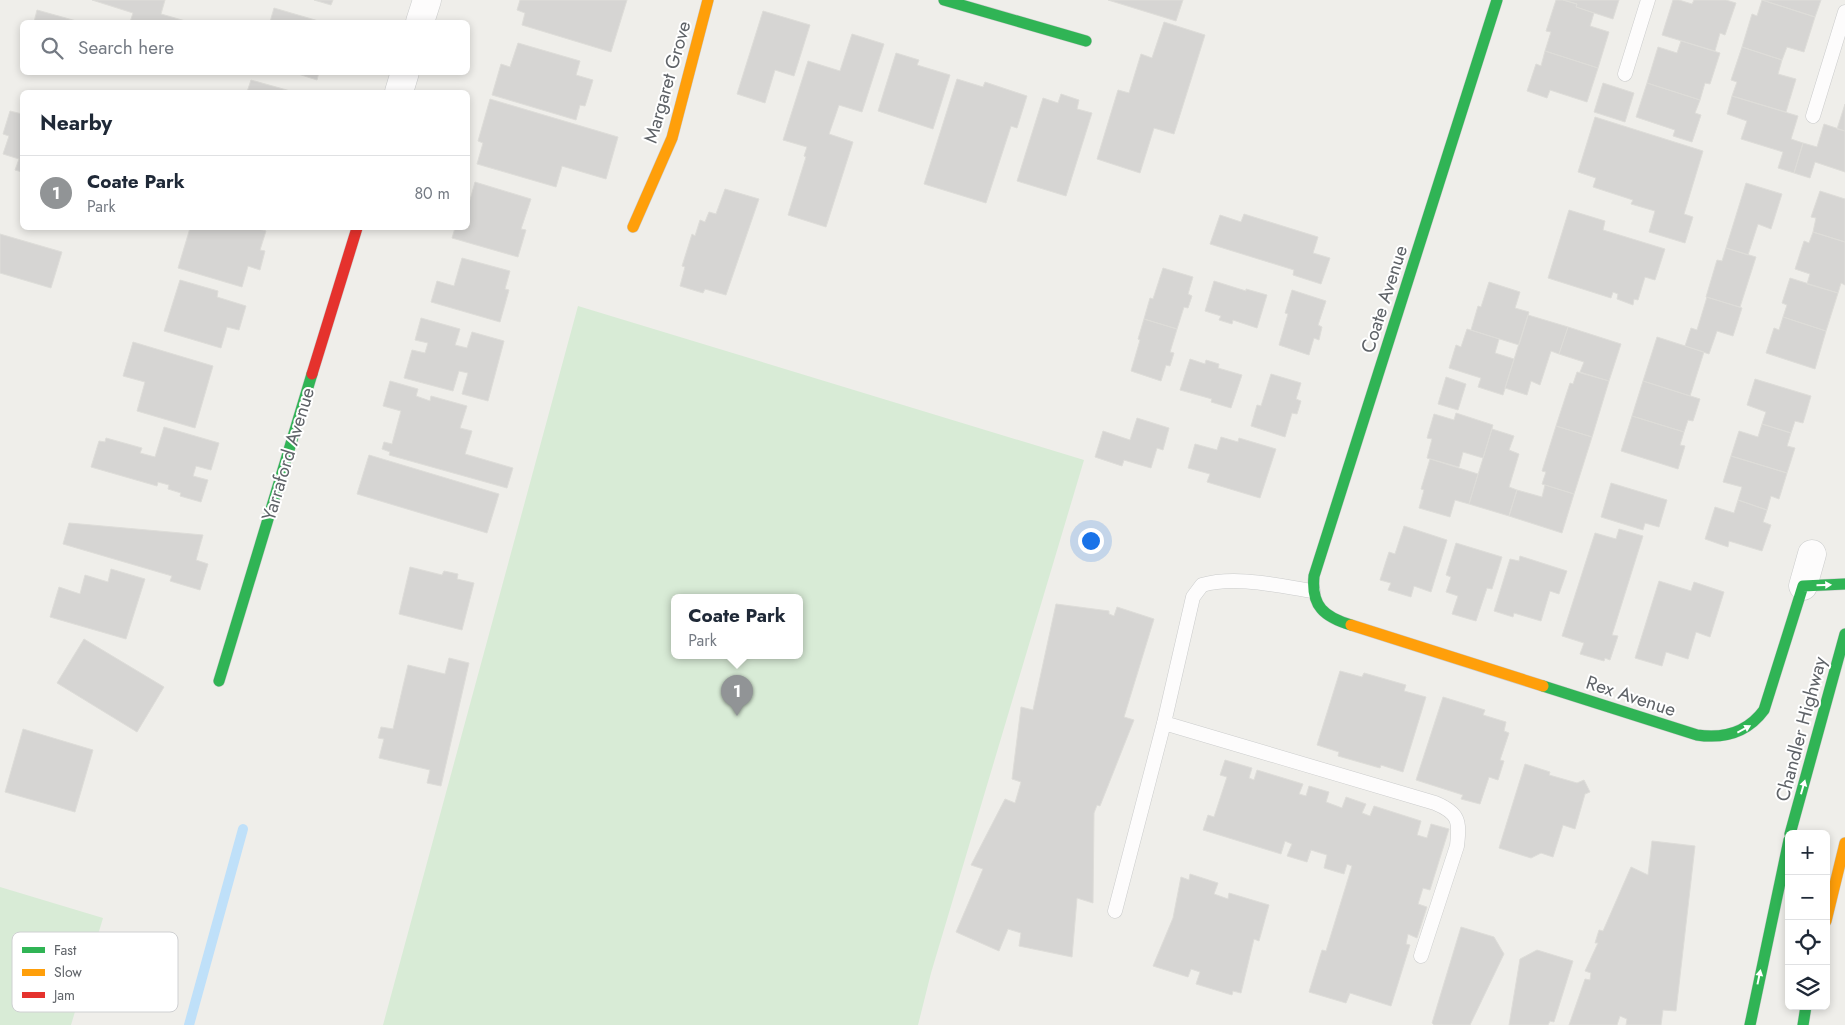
<!DOCTYPE html>
<html lang="en">
<head>
<meta charset="utf-8">
<style>
  body { margin:0; font-family:Jost,sans-serif; background:#f2f2f3; color:#1f2937 }
  .controls { position:absolute; right:15px; bottom:15px; display:grid; overflow:hidden; border-radius:8px; box-shadow:0 2px 8px #0003 }
  .controls button { width:45px; height:45px; display:grid; place-items:center; padding:0; border:0; border-bottom:1px solid #e0e1e3; background:#fff; color:#1f2937; font:25px sans-serif }
  .you { position:absolute; left:1090px; top:540px; width:18px; height:18px; margin:-12px; border:4px solid #fff; border-radius:50%; background:#1a73e8; box-shadow:0 0 0 8px #1a73e833 }
  .badge { display:grid; place-items:center; width:32px; height:32px; border-radius:50%; background:#919496; color:#fff; font-size:16px; font-weight:700 }
  .pin { position:absolute; translate:-50% -41px; filter:drop-shadow(0 1px 2px #0008) }
  .pin::after { content:''; position:absolute; top:26px; width:18px; height:15px; background:inherit; clip-path:polygon(0 0,100% 0,50% 100%) }
  .popup { position:absolute; left:671px; top:594px; width:132px; height:65px; box-sizing:border-box; display:grid; place-content:center; border-radius:8px; background:#fff; filter:drop-shadow(0 1px 4px #0005); font-size:16px; white-space:nowrap; color:#747a83 }
  .popup b { font-size:19px; color:#1f2937 }
  .popup::after { content:''; position:absolute; left:50%; top:100%; margin-left:-10px; border:10px solid transparent; border-top-color:#fff }
  .list { margin:0; padding:0; list-style:none }
  h2 { display:flex; justify-content:space-between; align-items:center; height:65px; margin:0; padding:0 20px; font-size:21px }
  h2 small { font-size:16px; font-weight:400; color:#747a83 }
  .list li { display:grid; grid-template-columns:32px 1fr auto; gap:15px; align-items:center; box-sizing:border-box; height:75px; padding:0 20px; border-top:1px solid #e0e1e3 }
  .list b { display:block; font-size:19px; white-space:nowrap }
  .list p { margin:0; font-size:16px; white-space:nowrap; color:#747a83 }
  .list em { font-size:16px; font-style:normal; color:#747a83 }
  .icon { flex:none; width:28px; height:28px; fill:none; stroke:currentColor; stroke-width:2; stroke-linecap:round; stroke-linejoin:round }
  .map { position:relative; flex:none; width:1845px; height:1025px; overflow:hidden }
  .search { position:absolute; background:#fff; box-shadow:0 2px 8px #0003; left:20px; top:20px; width:450px; height:55px; display:flex; align-items:center; gap:12px; box-sizing:border-box; padding:0 18px; border-radius:8px; color:#747a83; font-size:19px }
  .panel { position:absolute; background:#fff; box-shadow:0 2px 8px #0003; left:20px; top:90px; width:450px; height:140px; border-radius:8px }
  .map>svg:first-child { display:block }
  .green { fill:#d8ebd6; fill-rule:evenodd }
  .lines { fill:none; stroke-linecap:round; stroke-linejoin:round }
  .stream { stroke:#bfe0f9; stroke-width:10 }
  .building { fill:#d6d5d3; stroke:#deddd9 }
  .lane-casing { stroke:#cbcccc; stroke-width:15 }
  .street-casing { stroke:#cbcccc; stroke-width:29 }
  .fast-casing { stroke:#cacacb; stroke-width:12 }
  .slow-casing { stroke:#cacacb; stroke-width:12 }
  .jam-casing { stroke:#cacacb; stroke-width:12 }
  .lane { stroke:#fdfcfc; stroke-width:14 }
  .street { stroke:#fdfcfc; stroke-width:28 }
  .fast { stroke:#30b455; stroke-width:11 }
  .slow { stroke:#ff9f0a; stroke-width:11 }
  .jam { stroke:#e5322d; stroke-width:11 }
  .oneway { fill:#fff }
  .labels { text-anchor:middle; dominant-baseline:central; stroke-width:4; stroke-linejoin:round; paint-order:stroke }
  .street-label { font-size:19px; fill:#5f6368; stroke:#fff }
  .key { fill:#fff; stroke:#cfd0d2; stroke-width:1 }
  .key-label { font-size:14px; fill:#5f6368 }
</style>
</head>
<body>
<div class="map">
<svg width="1845" height="1025" viewBox="0 0 1845 1025">
  <rect width="100%" height="100%" fill="#efeeea"/>
  <path class="green" d="M578,306L1084,460L931,973L918,1025H383ZM674,597H800V655H674Z
    M0,887L103,918L71,1025H0Z"/>
  <g class="lines">
    <path class="stream" d="M189,1025L243,829"/>
  </g>
  <path class="building" d="M92,0H165L161,14L189,22H130L133,13Z
    M314,0H333L331,5Z
    M520,0H627L611,52L522,25L525,13L517,10Z
    M1108,0H1183L1176,21Z
    M1556,0H1563L1577,4L1576,7L1594,13L1590,26L1609,32L1598,68L1545,51L1551,32L1546,31Z
    M1563,0H1619L1613,19L1576,7L1577,4Z
    M1673,0H1679L1692,4L1694,0H1726L1736,3L1725,35L1720,33L1715,51L1662,35Z
    M1762,0L1815,17L1804,52L1787,47L1782,60L1742,47L1752,14L1757,16Z
    M1762,0H1821L1815,17Z
    M274,8L322,22H270Z
    M37,10L80,22H34Z
    M763,11L810,25L794,76L775,70L765,103L737,94Z
    M1164,22L1205,35L1174,134L1154,128L1140,173L1097,159L1118,90L1129,93L1141,54L1152,58Z
    M852,34L884,44L862,112L839,105L829,134L853,142L826,227L788,215L806,157L804,156L807,147L783,140L808,61L840,71Z
    M1681,41L1720,53L1710,84L1705,83L1700,100L1647,83L1658,47L1677,53Z
    M518,43L580,61L576,75L593,80L585,106L580,105L576,120L492,95L501,64L510,67Z
    M1742,47L1782,60L1778,74L1796,79L1786,112L1732,96L1737,82L1731,80Z
    M1545,51L1598,68L1587,102L1550,90L1547,98L1527,91L1536,64L1541,66Z
    M896,53L919,60L917,65L950,75L933,129L878,111Z
    M292,72H319L317,80Z
    M957,79L983,87L985,82L1027,96L1017,128L1011,126L986,203L924,184Z
    M251,80L294,92H247Z
    M1603,83L1634,93L1625,122L1594,112Z
    M1647,83L1700,100L1695,113L1701,115L1692,142L1673,136L1675,130L1636,117Z
    M1061,94L1079,100L1077,109L1092,113L1066,196L1017,181L1043,98L1058,103Z
    M1732,96L1798,116L1791,139L1803,143L1794,173L1778,168L1783,152L1741,139L1747,121L1727,114Z
    M490,99L618,137L606,179L562,166L556,187L477,164L483,143L478,141Z
    M1845,104V131L1837,129Z
    M10,111L22,114V172L15,170L19,159L3,154L9,136L3,134Z
    M1595,117L1703,151L1684,214L1693,217L1685,243L1649,232L1655,211L1631,204L1633,200L1593,187L1596,178L1578,172Z
    M1824,124L1845,131V172L1815,162L1810,178L1794,173L1803,143L1817,147Z
    M475,182L531,199L521,229L526,230L518,257L452,238L455,228H468V207Z
    M1746,183L1782,194L1771,229L1758,224L1748,255L1726,248Z
    M725,189L759,199L726,295L705,289L703,293L680,286L685,267L682,266L692,234L695,236L700,220L705,222L709,212L716,214Z
    M1820,191L1845,199V242L1813,232L1816,218L1811,217Z
    M1569,210L1605,221L1603,230L1665,249L1655,280L1645,277L1638,300L1634,299L1633,305L1617,299L1618,294L1613,292L1611,298L1548,278Z
    M1244,214L1318,237L1313,253L1330,258L1321,284L1293,275L1294,270L1210,244L1220,215L1241,222Z
    M190,228H255L266,231L260,250L265,251L260,270L248,266L242,287L178,268Z
    M1813,232L1845,242V285L1841,283L1838,293L1807,284L1810,274L1795,269L1804,241L1809,243Z
    M0,234L62,252L51,288L0,273Z
    M1726,248L1756,257L1740,307L1706,297L1717,260L1722,261Z
    M462,258L510,271L505,289L509,290L500,322L431,302L437,281L454,286Z
    M1163,268L1193,277L1188,294L1192,296L1188,308L1184,307L1177,329L1144,319L1150,298L1153,299Z
    M1790,278L1838,293L1826,331L1783,317L1787,305L1782,303Z
    M180,280L218,291L217,297L246,306L239,330L227,327L221,348L164,331Z
    M1214,281L1246,291V289L1267,295L1257,328L1233,320L1232,324L1219,320L1221,316L1205,311Z
    M1489,282L1520,292L1515,308L1529,312L1519,345L1471,330L1478,306L1481,307Z
    M1292,290L1326,301L1318,325L1322,327L1319,340L1314,338L1309,355L1279,345L1288,314L1285,313Z
    M1707,297L1742,308L1733,336L1717,331L1709,354L1685,346L1691,328L1697,330Z
    M1528,315L1568,327L1559,354L1551,351L1540,385L1531,381L1527,395L1505,388Z
    M1783,317L1826,331L1815,369L1766,353L1774,328L1779,330Z
    M421,318L460,329L455,345L467,348L472,332L504,341L488,401L462,394L468,373L459,371L453,391L404,378L412,350L425,353L428,343L415,340Z
    M1144,319L1177,329L1170,352L1174,353L1170,366L1166,365L1161,381L1131,371L1140,340L1138,339Z
    M1568,327L1621,344L1609,381L1580,372L1584,362L1559,354Z
    M1467,329L1499,339L1495,353L1514,359L1503,395L1478,387L1481,378L1449,368L1456,345L1461,347Z
    M1657,337L1704,352L1690,396L1643,381Z
    M133,342L213,366L195,428L137,411L145,382L123,376Z
    M1190,359L1205,364L1206,360L1219,364L1218,368L1242,375L1231,408L1211,402L1212,399L1180,390Z
    M1577,372L1609,381L1592,437L1556,426L1570,383L1573,384Z
    M1271,374L1301,383L1296,399L1301,401L1297,414L1292,413L1285,437L1251,426L1257,405L1261,406Z
    M1446,377L1466,384L1458,410L1438,404Z
    M1755,379L1811,396L1803,423L1795,421L1791,433L1762,424L1766,412L1747,405Z
    M390,381L418,389L416,396L430,401L431,396L467,406L460,428L472,431L465,454L513,468L507,488L389,455L390,452L382,449L384,442L392,444L401,411L383,406Z
    M1643,381L1700,399L1693,421L1688,420L1684,432L1632,416Z
    M1456,413L1493,425L1483,458L1463,452L1459,467L1427,458L1432,439L1427,438L1434,414L1454,420Z
    M1632,416L1684,432L1680,445L1685,446L1678,469L1621,451Z
    M1137,418L1169,428L1163,450L1157,448L1151,468L1124,460L1122,466L1095,457L1103,431L1130,440Z
    M1762,424L1791,433L1787,446L1795,448L1787,473L1731,456L1739,431L1758,437Z
    M1556,426L1592,437L1574,494L1542,484L1546,472L1542,471Z
    M164,427L219,443L211,470L196,466L193,476L208,480L201,502L180,496L181,493L168,489L169,485L158,482L157,486L91,467L99,441L105,442L106,438L142,448L140,453L155,457Z
    M1492,429L1514,436L1509,450L1519,454L1509,487L1517,490L1509,516L1469,504Z
    M1221,437L1238,442L1239,438L1276,449L1260,498L1207,482L1210,474L1188,468L1195,444L1217,450Z
    M369,455L499,494L487,533L357,494Z
    M1731,456L1787,473L1779,499L1771,496L1767,510L1738,500L1742,487L1723,482Z
    M1430,459L1478,474L1469,504L1455,500L1450,517L1419,508L1424,490L1421,489Z
    M1611,483L1667,500L1659,527L1645,523L1643,530L1601,517Z
    M1545,485L1574,494L1562,533L1509,516L1517,490L1542,497Z
    M1738,500L1767,510L1763,522L1771,525L1762,551L1729,541L1728,547L1705,539L1715,507L1734,513Z
    M69,523L203,535L196,560L208,564L200,590L170,581L172,576L63,544Z
    M1404,526L1447,540L1431,592L1414,586L1411,597L1388,590L1391,583L1380,580L1389,552L1395,554Z
    M1619,529L1643,536L1612,635L1618,636L1610,660L1605,658L1604,661L1580,654L1584,643L1562,636L1595,533L1616,539Z
    M1456,543L1502,557L1492,589L1487,588L1476,621L1452,614L1458,596L1446,592L1451,577L1446,575Z
    M1520,556L1567,571L1559,594L1550,591L1541,621L1514,613L1513,617L1494,611L1510,559L1519,561Z
    M410,567L442,575L444,571L458,574L457,579L474,583L462,630L399,614Z
    M111,569L145,579L126,639L50,617L59,587L80,594L85,575L108,582Z
    M1659,581L1691,591L1694,582L1724,592L1710,637L1696,632L1688,659L1666,652L1662,666L1635,658Z
    M1056,604L1109,611V614L1114,616L1117,607L1154,619L1124,717L1134,720L1100,806L1097,805L1094,813L1093,903L1077,898L1072,957L1019,946L1021,933L1008,929L999,951L956,932L983,869L971,865L1005,799L1015,803L1021,782L1012,779L1021,707L1033,710Z
    M84,639L164,687L137,732L57,683Z
    M449,658L469,663L441,786L427,783L430,770L379,758L384,739L378,738L381,727L393,729L408,665L445,674Z
    M1340,671L1362,677L1364,673L1406,685L1404,691L1426,697L1403,772L1381,765L1380,768L1338,756L1339,752L1317,745Z
    M1443,697L1485,710L1483,715L1506,722L1504,731L1509,733L1500,760L1504,761L1498,780L1489,777L1480,804L1461,799L1463,795L1416,780Z
    M23,729L93,750L75,812L5,792Z
    M1225,760L1252,768L1249,778L1254,780L1257,770L1303,784L1299,794L1306,796L1309,786L1329,792L1326,802L1342,808L1346,797L1366,804L1362,813L1370,816L1374,806L1421,821L1417,835L1427,838L1431,824L1449,829L1430,890L1423,888L1418,904L1427,907L1417,938L1408,934L1406,944L1410,945L1391,1006L1350,993L1346,1003L1309,992L1322,950L1326,951L1352,866L1347,864L1344,874L1324,868L1327,855L1311,850L1307,862L1287,856L1292,844L1285,841L1281,854L1203,830L1208,815L1214,817L1227,777L1220,775Z
    M1525,764L1550,772L1549,775L1577,783L1584,780L1590,792L1585,794L1575,829L1563,825L1553,857L1541,853L1531,858L1499,848Z
    M1652,841L1695,846L1676,1011L1663,1010L1661,1025H1626L1627,1019L1620,1016L1617,1025H1569L1585,979L1590,980L1591,973L1585,971L1598,943H1595L1599,930L1603,931L1631,867L1648,875Z
    M1190,874L1218,883L1214,894L1228,899L1229,893L1269,905L1259,941L1254,939L1241,993L1233,991L1232,995L1196,984L1200,972L1191,969L1188,977L1153,966L1173,918L1181,877L1189,880Z
    M1461,927L1494,937L1504,954L1470,1025H1434L1432,1023Z
    M1537,950L1573,961L1554,1022L1550,1021L1548,1025H1509L1520,959Z"/>
  <g class="lines">
    <defs>
      <path id="lane" d="M1625,74L1648,0
        M1813,116L1845,12
        M1164,723L1435,803C1459,813 1460,821 1457,846L1421,956
        M1115,911L1164,723L1193,597L1202,585C1235,575 1279,586 1313,591"/>
      <path id="street" d="M420,22L427,0
        M399,92L405,72
        M1803,586L1812,554"/>
      <path id="fast" d="M944,0L1086,41
        M1351,625C1324,617 1311,606 1314,576L1497,0
        M219,681L312,374
        M1543,686L1697,735C1724,739 1747,733 1764,710L1803,586L1845,584
        M1790,834L1845,634
        M1750,1025L1789,840
        M1803,1025L1806,1006"/>
      <path id="slow" d="M633,227L672,138L708,0
        M1351,625L1543,686
        M1826,921L1845,843"/>
      <path id="jam" d="M312,374L357,228"/>
    </defs>
    <use href="#lane" class="lane-casing"/>
    <use href="#street" class="street-casing"/>
    <use href="#fast" class="fast-casing"/>
    <use href="#slow" class="slow-casing"/>
    <use href="#jam" class="jam-casing"/>
    <use href="#lane" class="lane"/>
    <use href="#street" class="street"/>
    <use href="#fast" class="fast"/>
    <use href="#slow" class="slow"/>
    <use href="#jam" class="jam"/>
  </g>
  <defs><path id="oneway-solid" d="M-6-.8H1V-3.2L6.5 0L1 3.2V.8H-6Z" transform="scale(1.25)"/></defs>
  <g class="oneway">
    <use href="#oneway-solid" transform="translate(1824 585) rotate(-2)"/>
    <use href="#oneway-solid" transform="translate(1744 729) rotate(-28)"/>
    <use href="#oneway-solid" transform="translate(1803 787) rotate(-74)"/>
    <use href="#oneway-solid" transform="translate(1759 977) rotate(-78)"/>
  </g>
  <g class="labels">
    <g class="street-label">
      <text transform="translate(667 82) rotate(-74)">Margaret Grove</text>
      <text transform="translate(1384 299) rotate(-72)">Coate Avenue</text>
      <text transform="translate(288 454) rotate(-73)">Yarraford Avenue</text>
      <text transform="translate(1631 696) rotate(18)">Rex Avenue</text>
      <text transform="translate(1801 729) rotate(-75)">Chandler Highway</text>
    </g>
  </g>
  <rect x="12" y="932" width="166" height="80" rx="8" class="key"/>
  <rect x="22" y="947" width="23" height="6" fill="#30b455"/>
  <rect x="22" y="969" width="23" height="7" fill="#ff9f0a"/>
  <rect x="22" y="992" width="23" height="6" fill="#e5322d"/>
  <g class="key-label">
    <text x="54" y="955">Fast</text>
    <text x="54" y="977">Slow</text>
    <text x="54" y="1000">Jam</text>
  </g>
</svg>
<div class="controls">
<button>+</button>
<button>−</button>
<button><svg class="icon" aria-label="locate" viewBox="0 0 24 24"><circle cx="12" cy="12" r="6"/><path d="M12 2v4M12 18v4M2 12h4M18 12h4"/></svg></button>
<button><svg class="icon" aria-label="layers" viewBox="0 0 24 24"><path d="M12 4l9 5-9 5-9-5zM3 14l9 5 9-5"/></svg></button>
</div>
<div class="you"></div>
<div class="pin badge" style="left:737px;top:716px">1</div>
<div class="popup"><b>Coate Park</b>Park</div>
<div class="search"><svg class="icon" aria-label="search" viewBox="0 0 24 24"><circle cx="10" cy="10" r="6"/><path d="M15 15l6 6"/></svg>Search here</div>
<section class="panel">
<h2>Nearby<small></small></h2>
<ul class="list">
<li><span class="badge">1</span><div><b>Coate Park</b><p>Park</p></div><em>80 m</em></li>
</ul>
</section>
</div>
</body>
</html>
